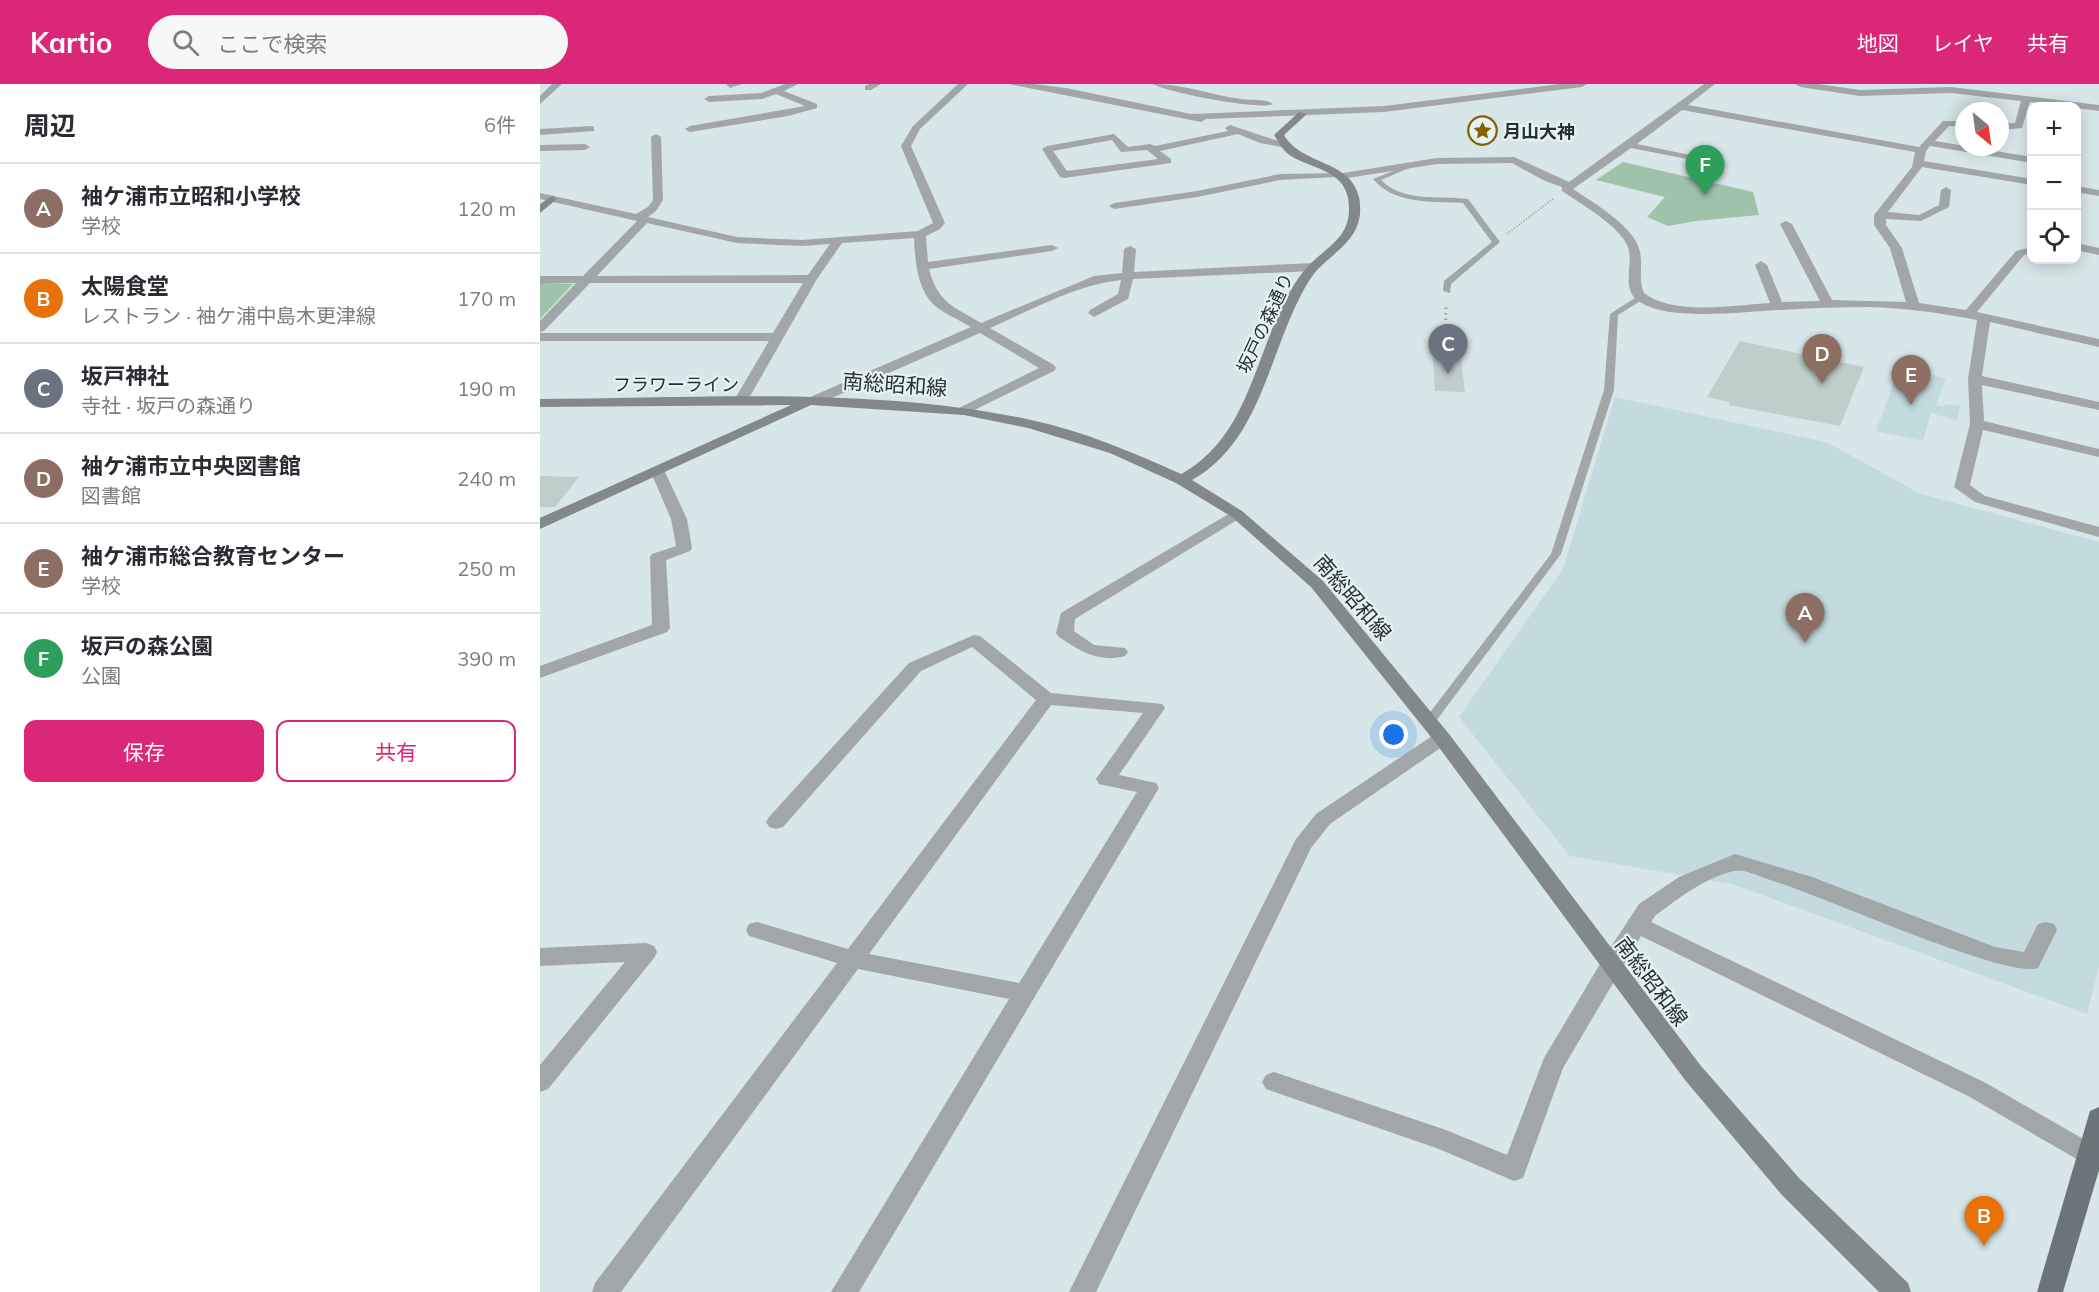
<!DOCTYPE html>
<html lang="ja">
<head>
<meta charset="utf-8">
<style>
  body { margin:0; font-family:Mulish,"Noto Sans JP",sans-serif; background:#f7f7f7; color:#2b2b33 }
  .controls { position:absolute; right:18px; top:18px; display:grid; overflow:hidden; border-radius:12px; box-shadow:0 3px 15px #0003 }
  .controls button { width:54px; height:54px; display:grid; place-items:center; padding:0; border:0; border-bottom:2px solid #e1e1e2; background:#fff; color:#2b2b33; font:30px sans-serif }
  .compass { position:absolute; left:1415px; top:18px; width:54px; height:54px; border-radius:50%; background:#fff; box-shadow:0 3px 15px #0003; rotate:151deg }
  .you { position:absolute; left:854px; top:651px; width:21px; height:21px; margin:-15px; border:4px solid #fff; border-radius:50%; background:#1a73e8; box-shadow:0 0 0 9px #1a73e833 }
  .badge { display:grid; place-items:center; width:39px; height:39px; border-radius:50%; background:#db2777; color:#fff; font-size:20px; font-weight:700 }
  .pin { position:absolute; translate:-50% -50px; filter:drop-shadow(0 2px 3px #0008) }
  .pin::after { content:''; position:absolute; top:32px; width:21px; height:18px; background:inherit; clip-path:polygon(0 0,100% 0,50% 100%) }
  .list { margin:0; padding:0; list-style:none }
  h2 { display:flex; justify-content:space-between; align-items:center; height:78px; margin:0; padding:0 24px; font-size:26px }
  h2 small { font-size:20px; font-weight:400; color:#7c7c81 }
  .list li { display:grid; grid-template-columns:39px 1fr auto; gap:18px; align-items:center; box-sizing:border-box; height:90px; padding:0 24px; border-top:2px solid #e1e1e2 }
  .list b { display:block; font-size:22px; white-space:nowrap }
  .list p { margin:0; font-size:20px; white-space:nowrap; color:#7c7c81 }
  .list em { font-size:20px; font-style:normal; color:#7c7c81 }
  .actions { display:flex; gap:12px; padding:18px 24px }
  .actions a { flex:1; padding:14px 0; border:2px solid #db2777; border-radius:12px; text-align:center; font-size:21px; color:#db2777 }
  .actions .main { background:#db2777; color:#fff }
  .icon { flex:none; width:33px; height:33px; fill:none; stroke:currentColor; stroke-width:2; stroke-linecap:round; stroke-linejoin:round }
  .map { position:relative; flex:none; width:1559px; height:1208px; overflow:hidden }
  header { display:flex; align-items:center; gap:36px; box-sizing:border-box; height:84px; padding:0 30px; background:#db2777; color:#fff }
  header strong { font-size:28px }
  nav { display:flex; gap:33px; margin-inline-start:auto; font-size:21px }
  .search { width:420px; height:54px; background:#f7f7f7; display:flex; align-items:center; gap:15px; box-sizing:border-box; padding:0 21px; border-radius:33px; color:#7c7c81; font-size:22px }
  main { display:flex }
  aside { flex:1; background:#fff }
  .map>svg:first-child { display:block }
  .built { fill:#c3dbde }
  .green { fill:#a0c2ab }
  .building { fill:#bfceca }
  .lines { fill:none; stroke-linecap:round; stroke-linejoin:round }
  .path-far1 { stroke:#97a3a5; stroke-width:2; stroke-dasharray:1 2; stroke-linecap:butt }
  .path { stroke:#97a3a5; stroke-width:3; stroke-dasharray:1.5 4; stroke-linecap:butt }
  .lane { fill:#a1a6a9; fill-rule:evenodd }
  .street { fill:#a1a6a9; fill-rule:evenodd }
  .secondary { fill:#81898d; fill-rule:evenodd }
  .primary { fill:#6b7479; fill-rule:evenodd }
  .labels { text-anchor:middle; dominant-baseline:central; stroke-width:4.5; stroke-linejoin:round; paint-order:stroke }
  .far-poi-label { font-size:18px; font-weight:bold; fill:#292f30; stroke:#e4f3f5; text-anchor:start }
  .far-street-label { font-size:18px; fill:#292f30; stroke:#e4f3f5 }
  .street-label { font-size:21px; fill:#292f30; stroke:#e4f3f5 }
</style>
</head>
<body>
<header>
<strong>Kartio</strong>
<div class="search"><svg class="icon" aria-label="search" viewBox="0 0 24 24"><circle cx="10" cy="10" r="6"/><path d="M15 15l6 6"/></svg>ここで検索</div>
<nav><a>地図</a><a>レイヤ</a><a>共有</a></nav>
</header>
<main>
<aside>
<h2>周辺<small>6件</small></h2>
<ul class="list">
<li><span class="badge" style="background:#8d6e63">A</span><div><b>袖ケ浦市立昭和小学校</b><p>学校</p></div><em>120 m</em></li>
<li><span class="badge" style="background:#e8710a">B</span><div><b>太陽食堂</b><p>レストラン · 袖ケ浦中島木更津線</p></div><em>170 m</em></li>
<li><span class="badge" style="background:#6b7280">C</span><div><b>坂戸神社</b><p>寺社 · 坂戸の森通り</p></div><em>190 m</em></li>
<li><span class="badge" style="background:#8d6e63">D</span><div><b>袖ケ浦市立中央図書館</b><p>図書館</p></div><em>240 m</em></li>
<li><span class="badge" style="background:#8d6e63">E</span><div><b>袖ケ浦市総合教育センター</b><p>学校</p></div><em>250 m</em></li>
<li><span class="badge" style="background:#2e9e5b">F</span><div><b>坂戸の森公園</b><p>公園</p></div><em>390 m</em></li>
</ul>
<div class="actions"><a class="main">保存</a><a>共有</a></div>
</aside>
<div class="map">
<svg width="1559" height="1208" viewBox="0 0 1559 1208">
  <rect width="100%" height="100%" fill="#d7e6e8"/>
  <path class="built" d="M1359,285L1406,294L1396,321L1404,323L1405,320L1420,322L1417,337L1391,329L1383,357L1336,347Z
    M1075,313L1286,358L1381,410L1559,458V883L1547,930L1192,800L1030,772L919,633L1023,485Z"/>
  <path class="green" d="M1083,78L1213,108L1219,131L1156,137L1128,142L1107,133L1125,113L1056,96Z
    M0,200H33L0,235Z"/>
  <path class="building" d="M1200,257L1324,283L1300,342L1189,321L1190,318L1167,313Z
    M893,275H921L925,308L895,307Z
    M0,392L39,393L15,423H0Z"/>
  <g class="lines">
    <path class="path-far1" d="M967,150L1014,114"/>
    <path class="path" d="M905,269L906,220"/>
    <path class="lane" d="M871,80L876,81L841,96C864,119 898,111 928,115L960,158L911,200L910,209L903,207L904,197L952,158L923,119C892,117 855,121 833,95Z
      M1098,212L1105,214L1078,231L1074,306L1021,470L893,641H885L883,638L885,635L1011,470L1064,306L1070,230Z"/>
    <path class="street" d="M12,0H22L0,20V12Z
      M186,0H202L190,4Z
      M245,0H258L244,7L277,20V24L248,32L150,48L145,45L150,42L265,22L236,10L222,15L169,18L164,15L169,12L221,9Z
      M329,0H341L331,6H325V2Z
      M418,0H428L380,45L371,62L405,139L400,145L386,152L388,178L512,161L518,164L512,167L389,185C398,219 413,222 441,239L554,192L582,189L584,165L590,162L596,165L594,188L772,179L778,183L772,187L593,195L588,215L554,233L548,229L550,226L578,210L581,196C535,201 492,226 450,244L514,281L516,284L514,287L424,331L419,330L417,327L419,324L499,284L440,249L278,320H268L266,317L268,314L431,243C420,236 404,230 394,221C377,205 375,176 374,154L302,159L277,195L205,321H195L193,318L229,257H0V249H233L263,199H50L4,247L0,248V237L36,199L0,200V192H43L97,137L0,115V109L96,130L108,123L113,116L111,53L116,50L121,53L123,116L116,127L108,133L197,153L262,156L378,147L393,139L361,62L373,42ZM107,139L197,159L262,162L290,160L268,191L57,192Z
      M469,0H494L526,4L651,30L844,22L1020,0H1047L1042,3L844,28L666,35L661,38Z
      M613,0C644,0 671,11 701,15C711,17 725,14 733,20C723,27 625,8 613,0Z
      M1164,0H1175L1148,21L1379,63L1403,37H1424V43L1409,42L1395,57L1492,73V79L1390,62L1386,67L1384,77L1492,95V101L1382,83L1348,128L1379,131L1399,121L1401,106L1406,103L1411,106L1409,123L1381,137L1346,135V141L1362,164L1379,219L1426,226L1476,167L1492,163V170L1484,171L1437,228L1559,255V263L1450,238L1442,292L1559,318V326L1442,301L1444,337L1559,365V373L1443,346L1430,401L1445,412L1559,443V453L1435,418L1414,403L1430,340L1428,295L1437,236C1401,229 1365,224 1328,223C1299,223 1271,224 1241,226C1205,227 1127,239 1097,216C1081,203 1094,180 1088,163C1080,142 1041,120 1022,107V103L1005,97L972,79L897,80L801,95L797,93L740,96L657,113L574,125L569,122L574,119L657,107L740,90L803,89L897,74L974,73L1029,98ZM1142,26L1375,68L1372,83L1334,131V141L1350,164L1366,218L1292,216L1252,140L1246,137L1240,140L1280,217L1242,218L1227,181L1221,177L1215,181L1230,219C1196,221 1133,232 1104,209C1098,196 1103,182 1100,168C1096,143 1052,118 1033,105L1091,64L1183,82V78L1097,60Z
      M1255,0H1278L1320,6L1411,3L1559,21V27L1490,18L1482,44L1460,46V40L1475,39L1481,17L1411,9L1320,12L1260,3Z
      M690,41L747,60L742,63L720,59L698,50L620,67L631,75V79L524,94L520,93L502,65L507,62L574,50L588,63L610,60L615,62L688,47L685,44ZM572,56L581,68L607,66L618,75L527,87L513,67Z
      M51,42L54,43V47L0,51V45Z
      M0,61L45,60L50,63L45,66L0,67Z
      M1536,102L1559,106V112L1536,108Z
      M1536,159L1559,164V171L1536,166Z
      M117,382L124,386L147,435L152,464L150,467L126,476L130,544L127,548L0,594V582L112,541L110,473L112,470L136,462L131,435L110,386Z
      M697,425L702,427L705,430L702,433L535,535L534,547L554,561L585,564L588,568L585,572C558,579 540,567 519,553L516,549L521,529Z
      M434,551L440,552L511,609L622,620L625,624L579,691L616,699L619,704L319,1208H291L469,915L318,885L81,1208H52L55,1199L297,879L209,852L206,846L209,840L217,838L308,865L496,616L432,563L381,587L243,743L236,745L229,743L226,738L229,733L369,579ZM511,621L603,629L556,695L559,700L597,708L479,899L329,870Z
      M902,648L909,650L911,654L909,658L790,740L771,764L556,1208H529L756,755L776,730L895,650Z
      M1195,770L1272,793L1455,863L1484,868L1498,840L1506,838L1514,840L1517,846L1498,884C1465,895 1281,811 1233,797C1223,794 1204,784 1194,787C1164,794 1139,814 1115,832L1111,838L1444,998L1559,1064V1088L1428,1012L1101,852L1023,984L983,1094L974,1097L899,1065L726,1005L722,998L726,991L734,988L906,1046L967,1071L1004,974L1063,875L1099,820L1139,793Z
      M106,859L114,862L117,868L114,874L8,1005L0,1008V981L85,878L0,882V864Z"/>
    <path class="secondary" d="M759,28L767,30L744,51C761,81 811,76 819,113C826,150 801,163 779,184C771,192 766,202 761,211C728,274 719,359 652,396L702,427L783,497L909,650L1161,982L1259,1094L1368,1199L1371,1208H1339L1241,1110L1145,996L895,658L771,503L692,433L636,399L570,369L488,344L424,331L271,321L0,445V434L251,321L0,323V315C159,314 336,302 491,336C543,347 592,368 641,390L643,389C717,347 715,250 763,188C784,162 815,155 808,114C803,86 770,84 751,72C743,67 739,59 734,51Z
      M12,112L17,115L0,129V120Z"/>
    <path class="primary" d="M1559,1023V1086L1523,1208H1497L1550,1027Z"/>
  </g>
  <defs>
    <symbol id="sight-ring" viewBox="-11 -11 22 22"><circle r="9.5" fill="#e4f3f5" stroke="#895f00" stroke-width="1.5"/><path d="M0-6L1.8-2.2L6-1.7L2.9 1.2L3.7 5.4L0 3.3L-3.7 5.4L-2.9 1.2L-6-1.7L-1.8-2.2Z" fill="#895f00"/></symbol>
  </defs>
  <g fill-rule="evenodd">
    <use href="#sight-ring" x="926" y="30" width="33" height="33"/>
  </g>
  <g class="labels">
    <g class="far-poi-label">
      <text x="963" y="47">月山大神</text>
    </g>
    <g class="far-street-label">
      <text transform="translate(725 239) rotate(-65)">坂戸の森通り</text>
      <text x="136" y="300">フラワーライン</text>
    </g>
    <g class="street-label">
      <text transform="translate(355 300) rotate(4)">南総昭和線</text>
      <text transform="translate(813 513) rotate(49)">南総昭和線</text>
      <text transform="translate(1112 897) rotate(53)">南総昭和線</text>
    </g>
  </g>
</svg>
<div class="controls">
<button>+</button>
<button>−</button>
<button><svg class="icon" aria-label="locate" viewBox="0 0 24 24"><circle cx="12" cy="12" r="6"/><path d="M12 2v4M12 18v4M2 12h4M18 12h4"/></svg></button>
</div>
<svg class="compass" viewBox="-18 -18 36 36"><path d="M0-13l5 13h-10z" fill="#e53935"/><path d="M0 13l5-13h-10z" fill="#7c7c81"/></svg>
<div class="you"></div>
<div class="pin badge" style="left:1265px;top:559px;background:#8d6e63">A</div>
<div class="pin badge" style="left:1444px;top:1162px;background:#e8710a">B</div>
<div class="pin badge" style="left:908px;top:290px;background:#6b7280">C</div>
<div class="pin badge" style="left:1282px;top:300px;background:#8d6e63">D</div>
<div class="pin badge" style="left:1371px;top:321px;background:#8d6e63">E</div>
<div class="pin badge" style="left:1165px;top:111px;background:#2e9e5b">F</div>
</div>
</main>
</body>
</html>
